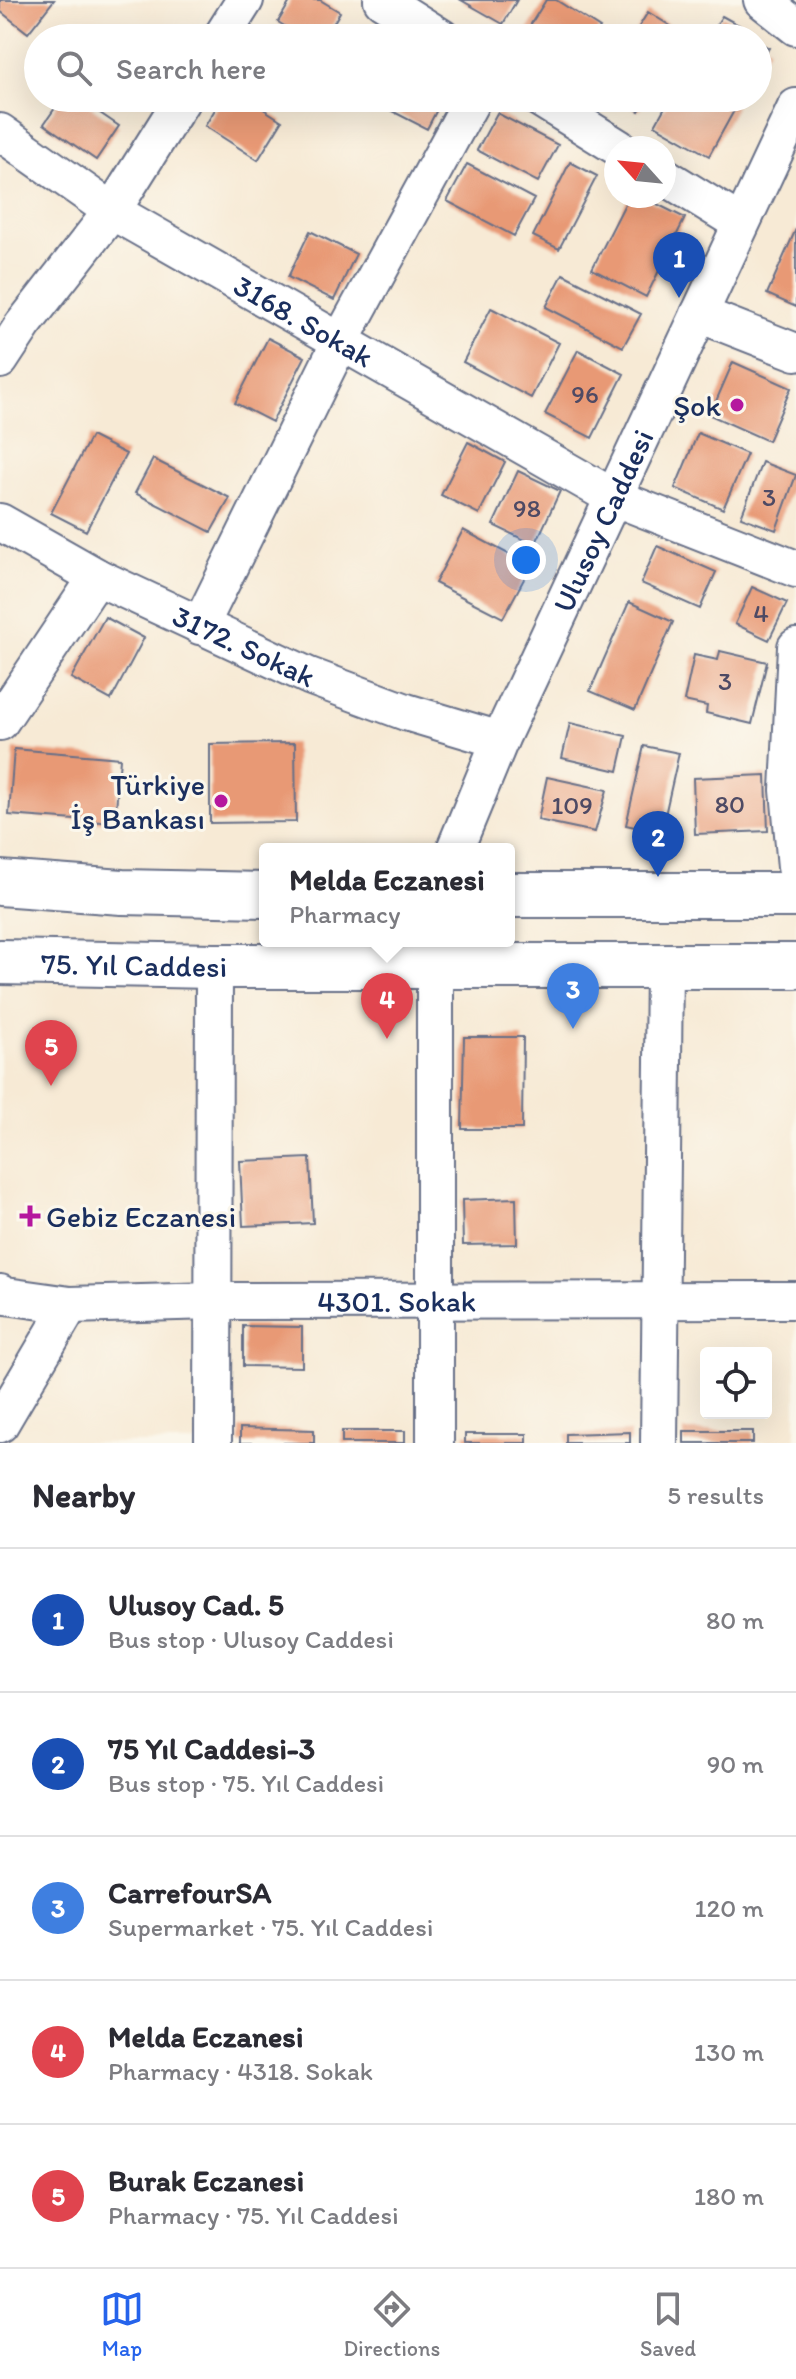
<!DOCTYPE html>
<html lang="en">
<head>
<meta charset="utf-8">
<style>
  body { margin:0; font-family:Itim,sans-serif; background:#f2f2f3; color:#2b2b33 }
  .controls { position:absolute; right:24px; bottom:24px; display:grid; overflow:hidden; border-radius:8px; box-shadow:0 8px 32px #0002 }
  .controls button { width:72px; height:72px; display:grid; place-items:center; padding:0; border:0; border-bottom:2px solid #e1e1e2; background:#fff; color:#2b2b33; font:40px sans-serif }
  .compass { position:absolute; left:604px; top:136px; width:72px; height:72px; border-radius:50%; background:#fff; box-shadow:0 8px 32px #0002; rotate:297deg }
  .you { position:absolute; left:526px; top:560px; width:28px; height:28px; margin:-20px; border:6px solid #fff; border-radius:50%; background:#1a73e8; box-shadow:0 0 0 12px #1a73e833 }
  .badge { display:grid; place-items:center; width:52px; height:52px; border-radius:50%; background:#2563eb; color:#fff; font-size:26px; font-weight:700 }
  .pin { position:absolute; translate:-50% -66px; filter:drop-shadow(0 2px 4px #0008) }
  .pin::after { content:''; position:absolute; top:42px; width:28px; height:24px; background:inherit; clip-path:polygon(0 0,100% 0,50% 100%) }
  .popup { position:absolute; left:259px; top:843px; width:256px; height:104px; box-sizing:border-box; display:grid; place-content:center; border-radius:8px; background:#fff; filter:drop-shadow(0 2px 6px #0005); font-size:26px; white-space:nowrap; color:#7c7c81 }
  .popup b { font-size:30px; color:#2b2b33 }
  .popup::after { content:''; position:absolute; left:50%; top:100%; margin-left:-16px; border:16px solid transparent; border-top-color:#fff }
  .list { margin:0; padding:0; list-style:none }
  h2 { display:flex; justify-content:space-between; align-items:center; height:104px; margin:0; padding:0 32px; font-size:34px }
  h2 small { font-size:26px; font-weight:400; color:#7c7c81 }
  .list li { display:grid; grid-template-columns:52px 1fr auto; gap:24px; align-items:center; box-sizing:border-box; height:144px; padding:0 32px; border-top:2px solid #e1e1e2 }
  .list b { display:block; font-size:30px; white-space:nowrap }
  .list p { margin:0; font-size:26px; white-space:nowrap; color:#7c7c81 }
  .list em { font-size:26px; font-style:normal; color:#7c7c81 }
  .icon { flex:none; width:44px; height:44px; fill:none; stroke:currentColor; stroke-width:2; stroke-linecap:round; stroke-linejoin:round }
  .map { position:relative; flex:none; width:796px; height:1443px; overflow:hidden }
  .search { position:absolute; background:#fff; box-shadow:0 8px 32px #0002; left:24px; right:24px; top:24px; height:88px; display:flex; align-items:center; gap:20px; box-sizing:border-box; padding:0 28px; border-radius:44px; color:#7c7c81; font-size:30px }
  .sheet { height:824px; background:#fff }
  nav { display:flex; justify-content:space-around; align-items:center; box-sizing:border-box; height:112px; border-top:2px solid #e1e1e2; background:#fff; font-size:22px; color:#7c7c81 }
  nav a { display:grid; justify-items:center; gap:4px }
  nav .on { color:#2563eb }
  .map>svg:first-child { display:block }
  .building { fill:#e89974 }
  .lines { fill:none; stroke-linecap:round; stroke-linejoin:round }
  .minor-casing { stroke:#687088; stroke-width:40 }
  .major-casing { stroke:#687088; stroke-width:48 }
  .minor { stroke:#fff; stroke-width:36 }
  .major { stroke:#fff; stroke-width:44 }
  .poi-dot { fill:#b5179e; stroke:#fbf7ec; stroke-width:3 }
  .labels { text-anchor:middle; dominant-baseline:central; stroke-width:6; stroke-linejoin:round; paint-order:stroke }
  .number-label { font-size:26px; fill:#4e4a64 }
  .street-label { font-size:30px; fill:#1b2f5e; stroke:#fbf7ec }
  .poi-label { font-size:30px; fill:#1b2f5e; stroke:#fbf7ec; text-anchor:end }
</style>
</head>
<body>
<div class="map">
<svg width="796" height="1443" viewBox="0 0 796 1443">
  <rect width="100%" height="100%" fill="#fbf7ec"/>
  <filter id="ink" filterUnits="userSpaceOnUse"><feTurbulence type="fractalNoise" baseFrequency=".0125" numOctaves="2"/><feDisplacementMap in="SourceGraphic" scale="16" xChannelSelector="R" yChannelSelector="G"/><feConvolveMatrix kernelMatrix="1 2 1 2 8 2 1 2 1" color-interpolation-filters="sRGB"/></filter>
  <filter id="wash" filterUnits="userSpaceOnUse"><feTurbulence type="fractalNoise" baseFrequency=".006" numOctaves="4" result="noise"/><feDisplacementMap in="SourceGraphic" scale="32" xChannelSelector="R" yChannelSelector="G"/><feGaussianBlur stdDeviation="1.8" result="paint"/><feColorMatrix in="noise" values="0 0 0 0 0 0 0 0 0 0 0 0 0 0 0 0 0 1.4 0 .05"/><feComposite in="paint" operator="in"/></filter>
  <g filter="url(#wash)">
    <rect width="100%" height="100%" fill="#f7ead5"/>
    <g id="blocks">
      <path class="building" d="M0,0H54L28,33L0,11Z
        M291,0H320L340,12L325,38H304L278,22Z
        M461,0H517L503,24Z
        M546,0H556L600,28L593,38H529L524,35Z
        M648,12L685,35L684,38H632Z
        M722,16L744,28L748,38H708Z
        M758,42L769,48L758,67Z
        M62,98H78L119,126L96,160L44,124Z
        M222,98H246L282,121L258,160L205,126Z
        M389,98H443L427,129L384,107Z
        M618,98H647L639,111Z
        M670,98H721L736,107L709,156L655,125Z
        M497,113L558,145L538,182L477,150Z
        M570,162L597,176L559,249L533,236Z
        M467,164L534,199L514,236L447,201Z
        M629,196H641L685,218L646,297L592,269Z
        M796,229V307L767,294Z
        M310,231L356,254L334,300L288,277Z
        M563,274L641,314L623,347L546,307Z
        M491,308L559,343L531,398L463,362Z
        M268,338L305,357L272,422L235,403Z
        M578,350L624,374L592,438L545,414Z
        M733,362L791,388L768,441L710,415Z
        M698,433L747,454L723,509L675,488Z
        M91,436L126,454L86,531L51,513Z
        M468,442L505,462L479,514L441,495Z
        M153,459L230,498L211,532L135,493Z
        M762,462L796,475L776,530L741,517Z
        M518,471L560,491L535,545L493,525Z
        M463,530L531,566L503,618L435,583Z
        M657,546L716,572L700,609L641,583Z
        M752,587L787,603L769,640L735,624Z
        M629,602L673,622L635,710L590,691Z
        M105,617L144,638L111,700L71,678Z
        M720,651L767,662L752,724L706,713L707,706L684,701L694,655L718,660Z
        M570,723L626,736L618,771L562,758Z
        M295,743L296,822L210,823V744Z
        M644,746L679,753L661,833L626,825Z
        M14,749L120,758L115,823L9,815Z
        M766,775L768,831L695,834L693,778Z
        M547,777L607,790L595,832L538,820Z
        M464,1037H523L522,1129H462Z
        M310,1158L313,1223L243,1226L240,1161Z
        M516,1198L517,1244L463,1245L462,1200Z
        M243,1326L302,1327V1367L243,1366Z
        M240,1428L314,1430V1443H240Z
        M342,1431H405V1443H342Z
        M684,1431H753V1443H684Z
        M630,1432V1443H566V1434Z
        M465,1434H527V1443H465Z"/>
    </g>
  </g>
  <g filter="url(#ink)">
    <use href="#blocks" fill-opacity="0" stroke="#687088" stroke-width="2"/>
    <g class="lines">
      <defs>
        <g id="minor">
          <path d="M382,0L442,38"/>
          <path d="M762,0L796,27"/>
          <path d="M221,38L245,0"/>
          <path d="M539,98L619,148"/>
          <path id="s1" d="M0,132L112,211L613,497L796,569"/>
          <path d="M664,176L740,223"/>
          <path d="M699,314L796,352"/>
          <path d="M0,360L23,325L112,211L183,98"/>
          <path id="s2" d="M0,522L97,577L309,676L406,712L500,740"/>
          <path d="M200,626L341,340L473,98"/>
          <path d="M796,647L789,790L796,867"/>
          <path d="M0,722L97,577"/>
          <path id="s3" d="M455,849L500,740L796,107"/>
          <path id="s4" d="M0,1293L6,1296L70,1305L213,1301L796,1300"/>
          <path d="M0,1424L70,1305"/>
          <path d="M213,1443L214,966"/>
          <path d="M435,1443V966"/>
          <path d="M659,1443L664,966"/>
        </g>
        <g id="major">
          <path d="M0,883L122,892L265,895"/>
          <path d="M509,895H796"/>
          <path id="s5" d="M0,962L214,966H796"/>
        </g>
      </defs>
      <use href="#minor" class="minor-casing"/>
      <use href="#major" class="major-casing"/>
      <use href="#minor" class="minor"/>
      <use href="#major" class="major"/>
    </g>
  </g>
  <g class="poi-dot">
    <circle cx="737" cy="405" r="8"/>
    <circle cx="221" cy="801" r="8"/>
    <path d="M26 1204h8v8h8v8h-8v8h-8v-8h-8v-8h8z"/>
  </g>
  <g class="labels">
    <g class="number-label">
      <text x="585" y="394">96</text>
      <text x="769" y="497">3</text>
      <text x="527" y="508">98</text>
      <text x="761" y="613">4</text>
      <text x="725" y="681">3</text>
      <text x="730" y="804">80</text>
      <text x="572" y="805">109</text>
    </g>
    <g class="street-label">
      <text stroke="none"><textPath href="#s1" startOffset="358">3168. Sokak</textPath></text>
      <text stroke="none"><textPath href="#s3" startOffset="360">Ulusoy Caddesi</textPath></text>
      <text stroke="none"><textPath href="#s2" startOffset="274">3172. Sokak</textPath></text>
      <text stroke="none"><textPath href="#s5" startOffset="134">75. Yıl Caddesi</textPath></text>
      <text stroke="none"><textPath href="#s4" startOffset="398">4301. Sokak</textPath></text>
    </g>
    <g class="poi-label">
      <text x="721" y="405">Şok</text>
      <text x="205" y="784">Türkiye<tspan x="205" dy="34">İş Bankası</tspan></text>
      <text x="46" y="1216" text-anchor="start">Gebiz Eczanesi</text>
    </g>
  </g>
</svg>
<div class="controls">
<button><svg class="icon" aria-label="locate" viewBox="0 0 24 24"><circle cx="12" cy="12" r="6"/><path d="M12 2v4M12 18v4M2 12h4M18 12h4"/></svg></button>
</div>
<svg class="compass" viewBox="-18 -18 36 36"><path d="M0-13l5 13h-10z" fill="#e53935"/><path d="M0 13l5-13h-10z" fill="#7c7c81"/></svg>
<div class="you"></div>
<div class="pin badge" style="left:679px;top:298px;background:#1a4fb4">1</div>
<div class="pin badge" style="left:658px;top:877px;background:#1a4fb4">2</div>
<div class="pin badge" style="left:573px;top:1029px;background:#3f7fe0">3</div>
<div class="pin badge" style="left:387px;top:1039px;background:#e0444e">4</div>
<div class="popup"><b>Melda Eczanesi</b>Pharmacy</div>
<div class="pin badge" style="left:51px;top:1086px;background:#e0444e">5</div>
<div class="search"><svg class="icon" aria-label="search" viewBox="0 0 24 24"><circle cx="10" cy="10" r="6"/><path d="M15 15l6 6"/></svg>Search here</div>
</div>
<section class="sheet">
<h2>Nearby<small>5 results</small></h2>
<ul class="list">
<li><span class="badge" style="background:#1a4fb4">1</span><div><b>Ulusoy Cad. 5</b><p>Bus stop · Ulusoy Caddesi</p></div><em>80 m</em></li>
<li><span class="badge" style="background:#1a4fb4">2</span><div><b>75 Yıl Caddesi-3</b><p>Bus stop · 75. Yıl Caddesi</p></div><em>90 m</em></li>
<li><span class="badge" style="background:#3f7fe0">3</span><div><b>CarrefourSA</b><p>Supermarket · 75. Yıl Caddesi</p></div><em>120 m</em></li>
<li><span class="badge" style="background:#e0444e">4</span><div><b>Melda Eczanesi</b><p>Pharmacy · 4318. Sokak</p></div><em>130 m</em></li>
<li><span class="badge" style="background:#e0444e">5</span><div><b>Burak Eczanesi</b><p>Pharmacy · 75. Yıl Caddesi</p></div><em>180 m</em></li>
</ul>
</section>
<nav>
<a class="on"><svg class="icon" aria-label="map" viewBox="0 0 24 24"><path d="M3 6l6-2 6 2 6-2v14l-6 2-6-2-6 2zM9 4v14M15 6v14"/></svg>Map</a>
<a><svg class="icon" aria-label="directions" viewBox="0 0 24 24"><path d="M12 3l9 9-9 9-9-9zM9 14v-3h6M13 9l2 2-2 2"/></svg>Directions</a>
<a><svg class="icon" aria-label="saved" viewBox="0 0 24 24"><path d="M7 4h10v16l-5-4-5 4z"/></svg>Saved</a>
</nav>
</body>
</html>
